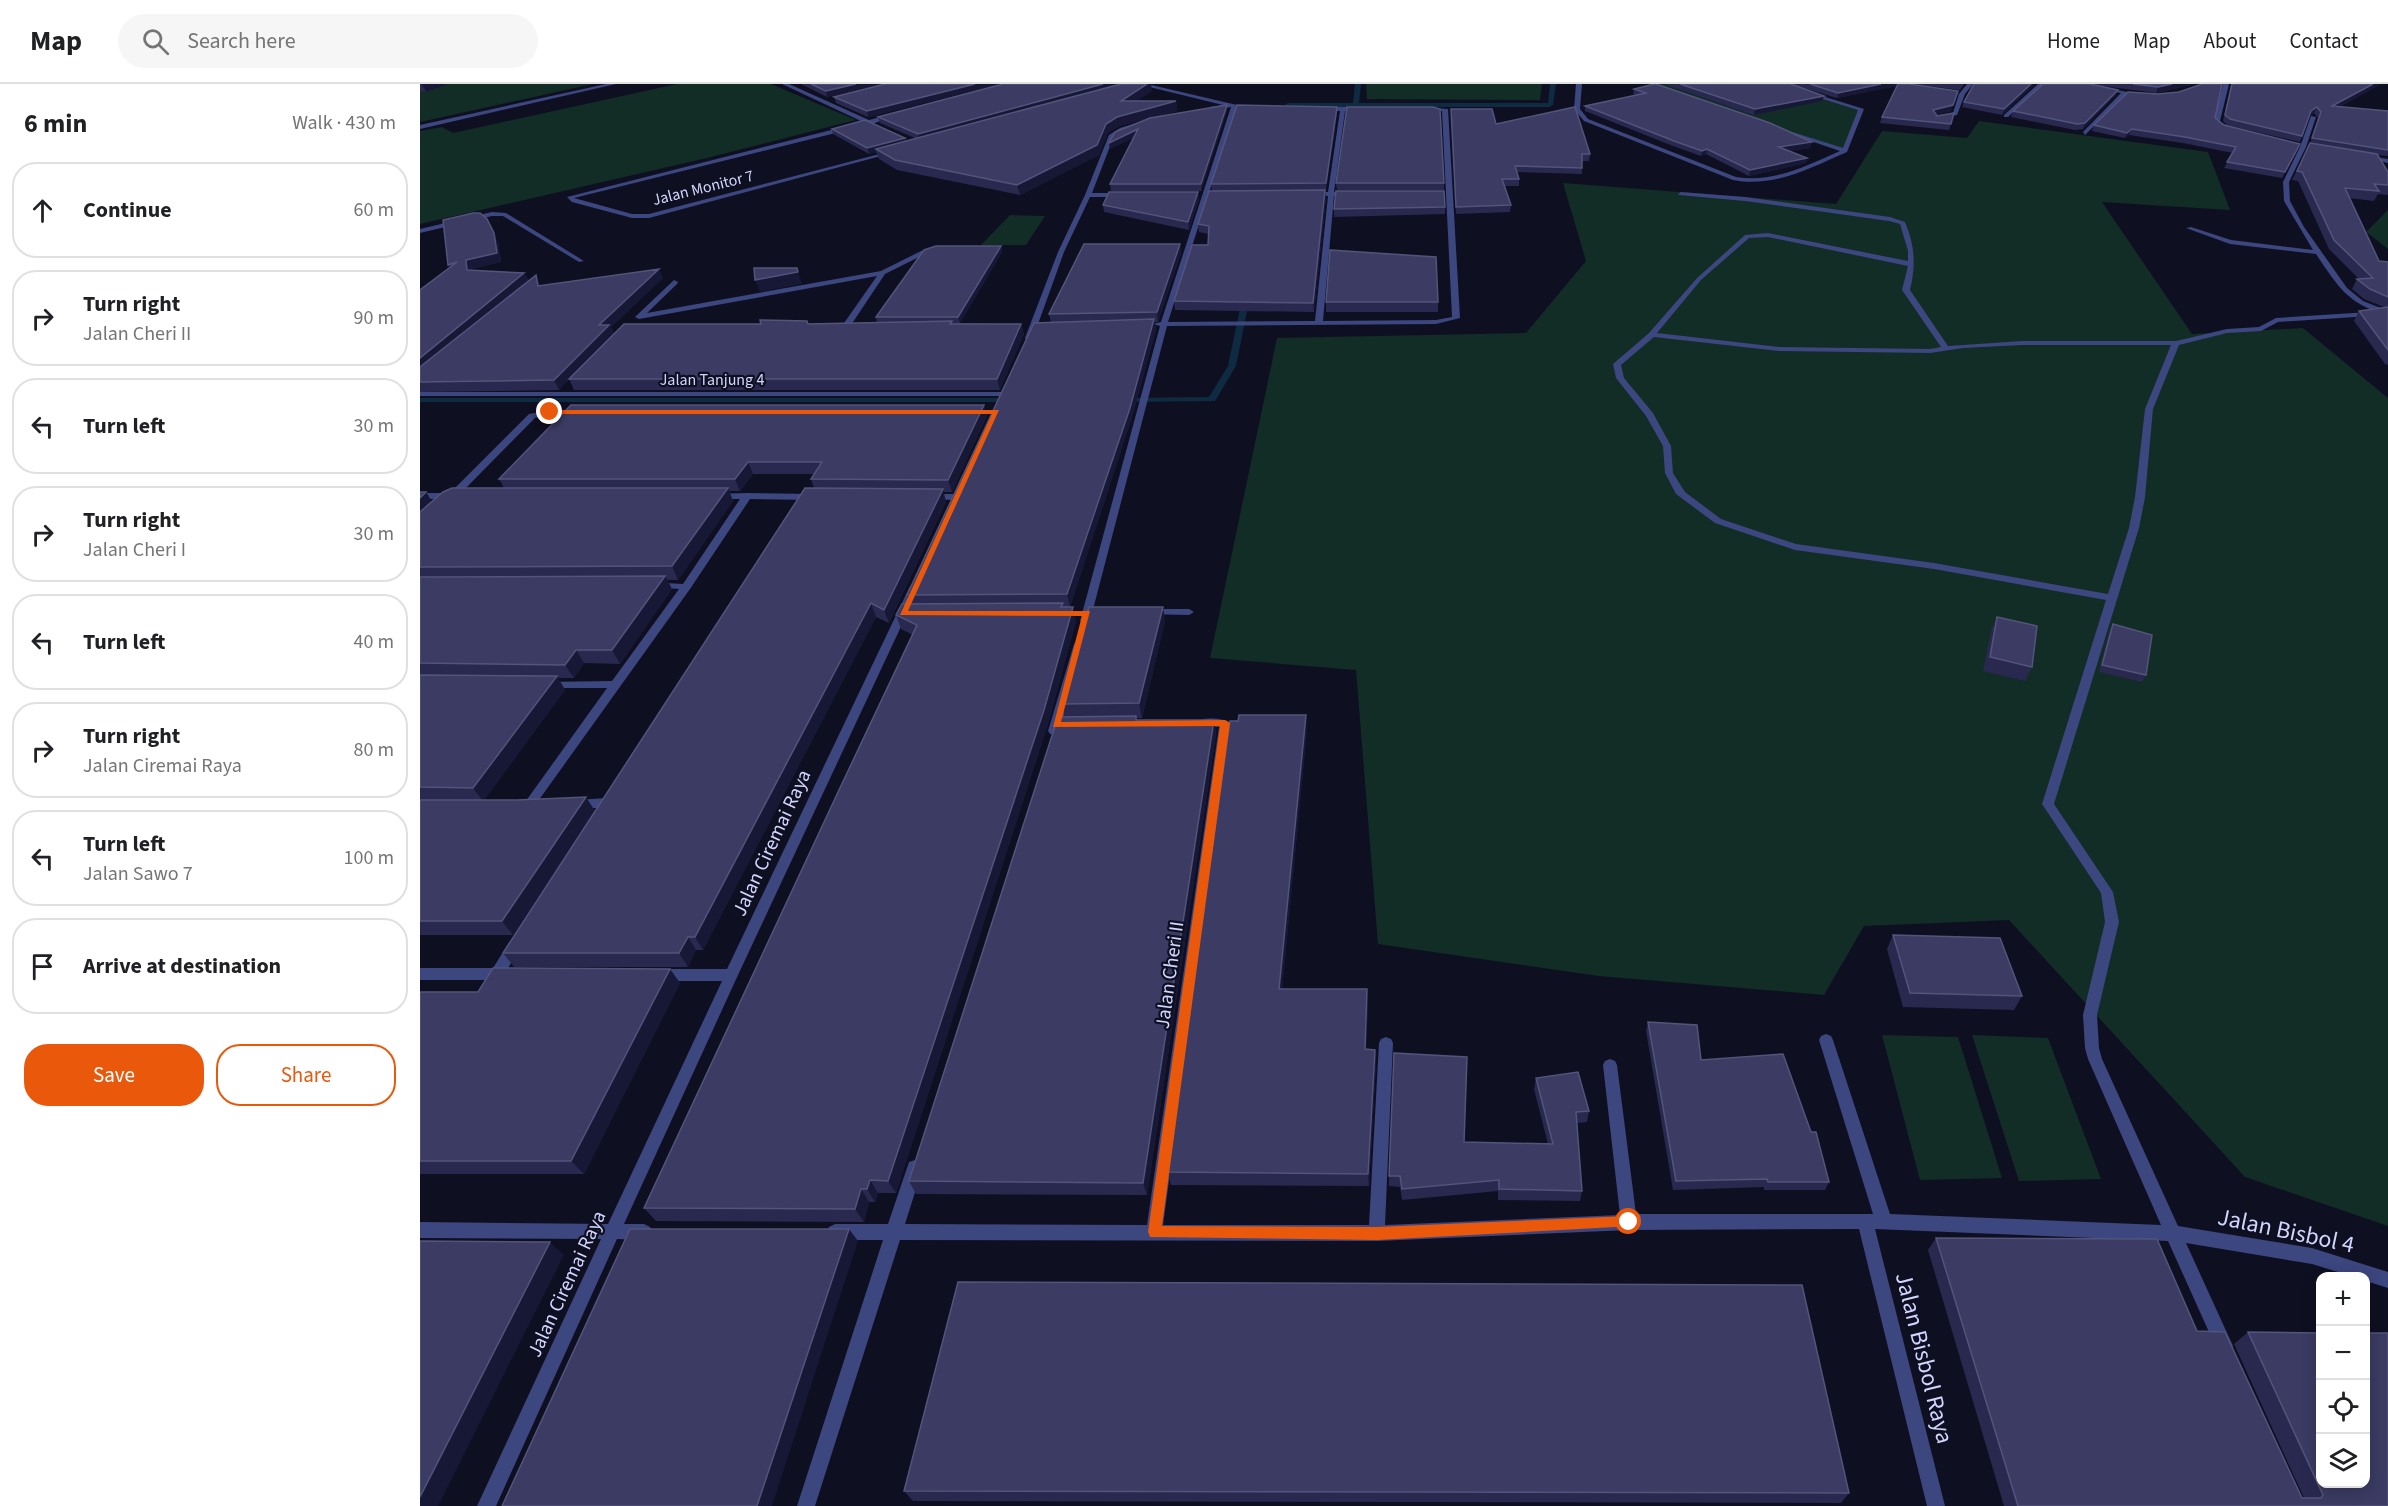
<!DOCTYPE html>
<html lang="en">
<head>
<meta charset="utf-8">
<style>
  body { margin:0; font-family:"Source Sans 3",sans-serif; background:#f6f6f6; color:#202124 }
  .controls { position:absolute; right:18px; bottom:18px; display:grid; overflow:hidden; border-radius:12px; box-shadow:0 3px 15px #0003 }
  .controls button { width:54px; height:54px; display:grid; place-items:center; padding:0; border:0; border-bottom:2px solid #e0e0e0; background:#fff; color:#202124; font:30px sans-serif }
  .stop { position:absolute; width:18px; height:18px; margin:-14px; border:4px solid #ea580c; border-radius:50%; background:#fff }
  .stop.end { background:#ea580c; border-color:#fff; box-shadow:0 2px 6px #0008 }
  .list { margin:0; padding:0; list-style:none }
  h2 { display:flex; justify-content:space-between; align-items:center; height:78px; margin:0; padding:0 24px; font-size:26px }
  h2 small { font-size:20px; font-weight:400; color:#757577 }
  .list li { display:grid; grid-template-columns:39px 1fr auto; gap:18px; align-items:center; box-sizing:border-box; height:96px; margin:0 12px 12px; padding:0 12px; border:2px solid #e0e0e0; border-radius:24px }
  .list b { display:block; font-size:22px; white-space:nowrap }
  .list p { margin:0; font-size:20px; white-space:nowrap; color:#757577 }
  .list em { font-size:20px; font-style:normal; color:#757577 }
  .actions { display:flex; gap:12px; padding:18px 24px }
  .actions a { flex:1; padding:14px 0; border:2px solid #ea580c; border-radius:24px; text-align:center; font-size:21px; color:#ea580c }
  .actions .main { background:#ea580c; color:#fff }
  .icon { flex:none; width:33px; height:33px; fill:none; stroke:currentColor; stroke-width:2; stroke-linecap:round; stroke-linejoin:round }
  .map { position:relative; flex:none; width:1968px; height:1422px; overflow:hidden }
  header { display:flex; align-items:center; gap:36px; box-sizing:border-box; height:84px; padding:0 30px; background:#fff; border-bottom:2px solid #e0e0e0 }
  header strong { font-size:28px }
  nav { display:flex; gap:33px; margin-inline-start:auto; font-size:21px }
  .search { width:420px; height:54px; background:#f6f6f6; display:flex; align-items:center; gap:15px; box-sizing:border-box; padding:0 21px; border-radius:33px; color:#757577; font-size:22px }
  main { display:flex }
  aside { flex:1; background:#fff }
  .map>svg:first-child { display:block }
  .green { fill:#122c26 }
  .lines { fill:none; stroke-linecap:round; stroke-linejoin:round }
  .stream { fill:#0e2b42; fill-rule:evenodd }
  .minor { fill:#3c467f; fill-rule:evenodd }
  .tertiary { fill:#3c467f; fill-rule:evenodd }
  .wall { fill:#292950 }
  .shaded-wall { fill:#171736 }
  .building { fill:#3b3b63; stroke:#53547b; stroke-width:1.5 }
  .route { fill:#ea580c }
  .labels { text-anchor:middle; dominant-baseline:central; stroke-width:4.5; stroke-linejoin:round; paint-order:stroke }
  .far-street-label { font-size:16px; fill:#d2d5fd; stroke:#0f0f22 }
  .street-label { font-size:20px; fill:#d2d5fd; stroke:#0f0f22 }
  .near-street-label { font-size:24px; fill:#d2d5fd; stroke:#0f0f22 }
</style>
</head>
<body>
<header>
<strong>Map</strong>
<div class="search"><svg class="icon" aria-label="search" viewBox="0 0 24 24"><circle cx="10" cy="10" r="6"/><path d="M15 15l6 6"/></svg>Search here</div>
<nav><a>Home</a><a>Map</a><a>About</a><a>Contact</a></nav>
</header>
<main>
<aside>
<h2>6 min<small>Walk · 430 m</small></h2>
<ul class="list">
<li><svg class="icon" aria-label="ahead" viewBox="0 0 24 24"><path d="M12 20V5M6 11l6-6 6 6"/></svg><div><b>Continue</b></div><em>60 m</em></li>
<li><svg class="icon" aria-label="right" viewBox="0 0 24 24"><path d="M7 20v-9h11M14 6l5 5-5 5"/></svg><div><b>Turn right</b><p>Jalan Cheri II</p></div><em>90 m</em></li>
<li><svg class="icon" aria-label="left" viewBox="0 0 24 24"><path d="M17 20v-9H6M10 6l-5 5 5 5"/></svg><div><b>Turn left</b></div><em>30 m</em></li>
<li><svg class="icon" aria-label="right" viewBox="0 0 24 24"><path d="M7 20v-9h11M14 6l5 5-5 5"/></svg><div><b>Turn right</b><p>Jalan Cheri I</p></div><em>30 m</em></li>
<li><svg class="icon" aria-label="left" viewBox="0 0 24 24"><path d="M17 20v-9H6M10 6l-5 5 5 5"/></svg><div><b>Turn left</b></div><em>40 m</em></li>
<li><svg class="icon" aria-label="right" viewBox="0 0 24 24"><path d="M7 20v-9h11M14 6l5 5-5 5"/></svg><div><b>Turn right</b><p>Jalan Ciremai Raya</p></div><em>80 m</em></li>
<li><svg class="icon" aria-label="left" viewBox="0 0 24 24"><path d="M17 20v-9H6M10 6l-5 5 5 5"/></svg><div><b>Turn left</b><p>Jalan Sawo 7</p></div><em>100 m</em></li>
<li><svg class="icon" aria-label="arrive" viewBox="0 0 24 24"><path d="M6 21V4h12l-3 4 3 4H6"/></svg><div><b>Arrive at destination</b></div></li>
</ul>
<div class="actions"><a class="main">Save</a><a>Share</a></div>
</aside>
<div class="map">
<svg width="1968" height="1422" viewBox="0 0 1968 1422">
  <rect width="100%" height="100%" fill="#0f0f22"/>
  <path class="green" d="M0,0H173L0,38Z
    M257,0H351L436,36L287,74L0,140V47L22,43L33,49Z
    M946,0H1122L1120,16L947,15Z
    M1231,0H1358L1441,25L1425,67Z
    M1559,37L1788,68L1810,126L1682,118L1772,250L1883,244L1968,314V1142L1825,1093L1589,836L1444,842L1404,911L1179,892L958,860L936,586L790,574L857,254L1106,249L1166,177L1143,99L1416,120L1462,47L1547,54Z
    M1968,126V165L1946,148Z
    M590,131L625,132L606,161H561Z
    M1462,951L1538,953L1582,1094L1500,1096Z
    M1552,951L1628,954L1681,1095L1599,1097Z"/>
  <g class="lines">
    <path class="stream" d="M935,0H941L939,19H1128L1130,0H1136L1133,21L1130,23H870L865,38L860,37L865,21L868,19H933Z
      M823,210L830,212L816,282L795,317L700,318V314H703L789,313L808,282Z
      M0,314H593L597,316L593,318H0Z"/>
    <path class="minor" d="M362,0H369L449,36L472,30L475,32L452,40L154,114L212,130H229L471,67L476,68L229,134H212L152,118L147,113L443,38Z
      M717,0H727L817,21L748,238L895,237L908,112H889L886,110L889,108H908L920,27L899,26L901,23H941L944,25L925,27L914,108H931L934,110L931,112H914L903,237L1016,236L1032,233L1022,27L1001,26L1003,23L1028,25L1040,234L1016,240L747,242L670,537L665,540L660,537L740,242L733,240L741,238L811,23L792,26L790,23L803,21Z
      M1156,0H1162L1160,25L1168,35L1316,93C1354,99 1386,82 1420,67L1353,44V42L1423,64L1438,26L1355,0H1363L1444,25L1427,68C1390,84 1354,104 1313,96L1164,37L1154,25Z
      M1547,0H1553L1545,10L1537,31L1515,35V33L1533,29L1539,10Z
      M1618,0H1624L1588,33H1584V31Z
      M1652,0H1664L1724,11L1721,13L1706,10L1665,51L1663,48L1701,9Z
      M1803,0H1809L1800,37L1810,45L1808,48L1794,38Z
      M1891,32L1896,33L1886,63L1869,98L1870,117L1884,143L1927,204L1943,217L1968,227V232C1927,219 1919,204 1896,170L1810,160L1766,144L1771,143L1811,156L1893,166L1864,117L1863,98L1880,63Z
      M720,38L722,41L704,46L694,52L672,109H703L706,111L703,113H670L644,168L613,254L606,256L605,254L638,168L665,111L689,51L700,44Z
      M1945,71L1968,75V79L1943,74Z
      M1261,108L1325,113L1470,133L1485,138C1495,161 1496,182 1490,206L1528,262L1602,257H1756L1807,245L1839,243L1856,234L1950,228L1954,230L1950,232L1858,238L1841,247L1807,249L1759,261L1733,325L1725,413L1719,444L1634,720L1693,808L1699,838L1677,931L1679,964L1682,975L1758,1142L1892,1164L1968,1188V1204L1946,1197V1192H1931L1892,1180L1766,1159L1813,1262L1810,1268L1804,1271L1798,1268L1748,1157L1455,1145L1525,1422H1507L1439,1145L1209,1146L957,1157L480,1156L395,1422H377L463,1156H415L409,1153L407,1148L409,1143L415,1140H468L489,1078L495,1076L501,1078L503,1083L485,1140L727,1141L799,643L774,642L772,639C780,633 803,633 811,639L743,1141H949L959,959L961,955L966,953L971,955L973,959L965,1141L1200,1131L1183,981L1185,977L1190,975L1195,977L1197,981L1216,1130H1453L1399,956L1401,952L1406,950L1411,952L1413,956L1470,1130L1741,1141L1668,975L1665,964L1663,931L1685,838L1681,809L1622,720L1686,516L1514,485L1375,466L1295,439L1256,410L1245,389L1243,362L1226,332L1196,294L1193,280L1229,249L1277,194L1325,151L1348,149L1488,177V167L1480,140L1469,137L1325,117L1259,111L1258,110ZM1348,153L1488,182L1482,206L1521,263L1510,265L1359,263L1237,249L1281,196L1329,154ZM1234,253L1359,267L1510,269L1543,264L1602,261H1751L1725,325L1715,413L1709,444L1688,510L1514,479L1376,460L1301,435L1265,408L1253,389L1251,362L1233,329L1204,294L1201,281Z
      M72,128L86,129L164,177L159,178L83,132H72L0,149V145Z
      M514,164L516,165V167L505,170L465,190L429,244H426L422,242L457,192L219,235L215,233L254,196L258,198L257,200L227,229L461,187L501,167Z
      M0,308H584L588,310L584,312H0Z
      M130,326H158L162,328L158,330H130L115,334L39,411L38,414L30,417L26,415H0V409H30L109,330Z
      M327,409L395,410L400,413L395,416L330,415L270,505L111,727H103L101,724L103,721L187,604H127L122,600L123,598L192,597L259,505L232,503L228,502V498L263,500L320,415H295L290,412L292,410Z
      M508,410H536L541,413L536,416L505,415V411Z
      M495,499L500,502L318,891L204,1140H224L230,1143L232,1148L230,1153L224,1156L197,1155L76,1422H57L181,1155L0,1154V1138L188,1140L302,897H238L233,895L231,891L233,887L238,885H307L490,502Z
      M728,525H769L774,528L769,531L724,530L723,528Z
      M659,557L664,560L640,647L638,650H630L628,647L654,560Z
      M189,714L195,718C189,725 154,727 148,720L154,716Z
      M95,856L100,857L102,861L87,886L90,890L88,894L83,896H0V884H73L90,857Z"/>
    <path class="tertiary" d="M186,0H196L0,45V41Z"/>
  </g>
  <path class="wall" d="M0,0H28L6,8L0,7Z
    M381,0H461L407,13Z
    M465,0H579L448,33L416,19L414,13Z
    M1247,0H1371L1404,12L1402,17L1334,31L1247,1Z
    M1371,0H1491L1490,1L1531,27L1516,31L1517,32L1534,29L1529,46L1460,39L1462,33L1477,2L1417,14Z
    M1493,0H1544L1540,6Z
    M1554,0H1615L1582,31L1542,23L1544,18Z
    M1623,0H1775L1736,9L1676,1L1696,11L1663,45L1655,46L1591,33L1593,27Z
    M1811,0H1961L1919,23L1968,27V72L1957,71L1968,88V111L1958,110L1954,117L1929,114L1959,177L1968,178V281L1965,280L1934,237L1939,227L1964,223L1944,215L1932,205L1937,195H1939L1909,165L1878,97L1872,96L1890,60L1898,34L1894,29L1889,32L1880,58L1807,41L1803,37Z
    M1779,2L1795,34L1804,41L1880,60L1862,94L1804,84L1813,69L1763,59L1709,51L1705,54L1672,47L1674,41L1738,10L1759,8Z
    M1214,5L1392,58L1390,64L1369,67L1387,74L1386,79L1329,92L1286,70L1281,72L1253,62L1165,27V22L1216,11L1213,10Z
    M732,7L716,17H756L757,27L699,42L688,49L679,71L600,111L477,86L459,75L456,68L449,70L413,50L412,45L485,54L486,57L497,55L460,39L458,33Z
    M917,23V29L906,106L792,107L791,100Z
    M1031,25L1170,70L1169,77H1162V90L1097,88L1099,95V102H1084L1091,121L1090,128L1036,130Z
    M807,27L781,107H691L690,100L713,54L690,65L730,34Z
    M916,99H1024V106H917Z
    M906,114L894,228L755,226L754,217L788,161L789,150L779,148L778,140Z
    M779,115L769,146L684,128L683,121Z
    M1025,123V130L914,133V125Z
    M78,158L81,178L51,185V186L104,189L109,197L120,200V202L243,194L191,243L194,250L388,240L457,239L456,233L581,162L582,168L540,239H532L601,240L604,250L580,306H154L149,295L139,306L0,308V206L30,184L28,181Z
    M760,160L761,169L738,238H735L736,246L711,336L650,523H644L656,537L628,640L476,1109H458L455,1118H449L444,1138L236,1137L224,1124L493,551L481,545L476,531L490,520L487,511L631,239L629,230Z
    M906,218H1018V228H906Z
    M564,321L567,332L532,408H523L526,418L469,539L456,533L283,866H276L268,883H94L83,869L394,404L391,395L395,390H333L320,407H309L313,417L258,496H247L252,505L200,580L164,579L154,594H138L145,606L64,716L175,727L93,851H0V408L12,418L84,404L79,395Z
    M1577,533L1612,583L1605,597L1563,587L1571,547Z
    M745,537L722,634H717V636H794L796,650L727,1111L496,1110L489,1097L645,633L642,620Z
    M1693,540L1726,591L1722,598L1679,588L1689,548Z
    M887,645L862,905L948,919L946,965L955,966L956,979L949,1102L751,1101L747,1088Z
    M1473,851L1602,912L1594,926L1483,923L1467,865Z
    M260,899L164,1090H0V908H58Z
    M1228,938L1281,976L1391,1048L1409,1098L1405,1106H1344V1103L1253,1106L1226,947Z
    M1116,994L1169,1027L1167,1038L1157,1039L1162,1107L1160,1117L1078,1116V1107L982,1116L980,1103L969,1102V1092L1128,1060L1114,1005Z
    M1516,1154L1777,1247L1882,1414H1884L1814,1260L1828,1248L1968,1422H1584L1508,1166Z
    M484,1407L1429,1409L1421,1419L493,1417Z"/>
  <path class="shaded-wall" d="M2,0H28L6,8Z
    M436,0H461L407,13L406,7Z
    M555,0H579L448,33L447,27Z
    M683,0H705L499,56L498,50Z
    M727,0H731L732,7L702,27L701,17Z
    M1461,0H1479L1478,2L1417,14L1418,9Z
    M1611,0H1615L1582,31L1584,25Z
    M1752,0H1775L1736,9L1738,3Z
    M1953,0H1961L1909,28L1912,22Z
    M1698,6L1696,11L1663,45L1665,39Z
    M1404,12L1402,17L1334,31L1335,25Z
    M1536,13L1531,27L1512,32L1513,26Z
    M756,17L757,27L699,42L688,49L679,71L600,111L597,101L697,33Z
    M807,21V27L781,107V100Z
    M917,23V29L906,106V99Z
    M1897,23L1894,29L1888,32L1891,27Z
    M718,45L719,51L690,65L689,59Z
    M1712,45L1709,51L1705,54L1707,49Z
    M485,54L486,59L456,65V68L449,70L447,64Z
    M1392,58L1390,64L1358,69L1359,63Z
    M1287,65L1286,70L1281,72L1282,67Z
    M1387,74L1386,79L1329,92L1330,86Z
    M905,106L906,114L894,228L893,219Z
    M778,108L779,115L769,146L768,138Z
    M74,149L78,158L81,178L51,185L52,195L47,186L46,176Z
    M760,160L761,169L738,238L737,228Z
    M581,162L582,168L540,239L538,233Z
    M377,184L382,200L340,208L335,196Z
    M239,185L243,194L191,243L194,250L139,306L134,296L179,241Z
    M104,189L109,198L0,288V274Z
    M116,191L120,200L122,211L118,202Z
    M734,235L736,246L711,336L650,523L647,510Z
    M601,240L604,250L580,306L577,295Z
    M564,321L567,332L532,408L528,396Z
    M328,378L333,390L320,407L315,395Z
    M308,404L313,417L258,496L252,482Z
    M523,405L526,418L469,539L464,526Z
    M6,408L14,421L0,435V414Z
    M245,492L252,505L200,580L192,566Z
    M451,519L456,533L283,866L275,853Z
    M653,523L656,537L628,640L476,1109L468,1097Z
    M743,523L745,537L722,634L719,619Z
    M156,566L164,579L154,594L145,581Z
    M137,592L145,606L63,717L53,704Z
    M886,631L887,645L861,918L859,905Z
    M794,636L796,650L727,1111L723,1099Z
    M166,713L175,727L93,851L82,837Z
    M268,853L276,866L268,883L259,869Z
    M250,885L260,899L164,1090L151,1077Z
    M947,905L948,919L945,979V965Z
    M955,966L956,979L949,1102L948,1090Z
    M450,1096L458,1109L455,1118L447,1105Z
    M441,1105L449,1118L444,1138L435,1125Z
    M429,1145L438,1157L352,1422H337Z
    M130,1158L144,1171L18,1422H0V1413Z"/>
  <path class="building" d="M391,0H436L406,7Z
    M465,0H555L447,27L414,13Z
    M583,0H683L498,50L458,33Z
    M701,0H727L701,17H756L697,33L686,40L677,61L597,101L475,76L456,65Z
    M1234,0H1236L1350,39L1392,58L1359,63L1387,74L1330,86L1287,65L1282,67L1254,57L1165,22L1226,9L1214,5Z
    M1260,0H1371L1404,12L1335,25Z
    M1390,0H1461L1418,9Z
    M1478,0H1489L1538,7L1533,21L1513,26L1517,32L1534,29L1531,40L1462,33Z
    M1554,0H1611L1584,25L1544,18Z
    M1623,0H1670L1698,6L1665,39L1657,40L1593,27Z
    M1713,0H1752L1738,3Z
    M1782,0H1802L1795,34L1804,41L1880,60L1865,88L1807,78L1816,63L1765,53L1712,45L1707,49L1674,41L1708,8L1738,10L1759,8Z
    M1812,0H1953L1912,22L1968,27V66L1892,54L1901,28L1897,23L1891,27L1882,52L1810,35L1805,31Z
    M807,21L781,100H690L718,45L689,59L695,48L730,34Z
    M817,21L917,23L906,99L791,100Z
    M927,23H1013L1020,25L1024,99H916Z
    M1155,23L1170,70H1162V84L1095,82L1099,95H1082L1091,121L1036,123L1031,25H1072L1076,40Z
    M445,36L485,54L447,64L412,45Z
    M1890,59L1957,70L1968,88V101L1954,100L1959,107L1925,104L1959,177L1968,178V213L1950,205L1937,195L1953,194L1914,156L1882,88L1877,87Z
    M905,106L893,219L754,217L772,161H788L789,142L778,140L789,107Z
    M916,107H1024L1025,123L914,125Z
    M689,108H778L768,138L683,121Z
    M53,129H60L67,135L74,149L77,169L46,176L47,186L104,189L0,274V206L37,178L28,181L23,136Z
    M664,160H760L737,228L629,230Z
    M516,162H581L538,233H456L504,166Z
    M910,166L1016,173L1018,218H906Z
    M334,184H377L378,188L335,196Z
    M239,185L179,241H189L134,296L0,298V283L116,191L118,202Z
    M1968,223V266L1939,227Z
    M734,235L710,324L647,510L487,511L614,239Z
    M340,236L387,237L388,240L532,237L530,240H601L577,295H149L204,240H341Z
    M151,321H564L528,396L391,395L402,378H328L315,395H79Z
    M32,404H308L252,482L0,483V428L23,408Z
    M385,404L523,405L464,526L451,519L275,853H268L259,869H83Z
    M0,408H6L0,414Z
    M245,492L192,566H156L145,581L0,579V493Z
    M643,519L641,523H653L624,626L468,1097L450,1096L447,1105H441L435,1125L224,1124L419,706L497,541L476,531L482,520Z
    M669,523H743L719,619L642,620Z
    M1577,533L1617,542L1612,583L1570,573Z
    M1693,540L1732,551L1726,591L1682,581Z
    M0,591L137,592L53,704L0,703Z
    M819,631H886L859,905H947L945,965L955,966L948,1090L747,1088L810,637H818Z
    M716,632V636H794L723,1099L489,1097L638,633Z
    M166,713L82,837H0V716H97Z
    M1473,851L1580,854L1602,912L1490,909Z
    M73,884L250,885L151,1077H0V908H58Z
    M1228,938L1277,941L1281,976L1363,970L1391,1048H1396L1409,1098H1348L1347,1095L1256,1097Z
    M974,969L1047,973L1044,1058L1133,1060L1116,994L1158,988L1169,1027L1156,1028L1162,1107L1079,1105V1096L982,1105L980,1092H969Z
    M210,1145H429L337,1422H82Z
    M1516,1154L1737,1155L1777,1247L1805,1248L1882,1414H1901L1903,1411L1828,1248L1900,1249V1400H1946V1249H1968V1422H1598Z
    M0,1157L130,1158L0,1413Z
    M538,1198L1382,1201L1429,1409L484,1407Z"/>
  <path class="route" d="M128,326H579L488,527H670L641,638L805,636L810,639L742,1142L957,1143L1209,1132L1214,1134V1142L957,1156L730,1153L728,1148L800,642L633,643L662,532L480,531L572,330H130Z"/>
  <g class="labels">
    <g class="far-street-label">
      <text transform="translate(283 104) rotate(-14)">Jalan Monitor 7</text>
      <text x="292" y="296">Jalan Tanjung 4</text>
    </g>
    <g class="street-label">
      <text transform="translate(352 759) rotate(-65)">Jalan Ciremai Raya</text>
      <text transform="translate(750 891) rotate(-82)">Jalan Cheri II</text>
      <text transform="translate(147 1200) rotate(-65)">Jalan Ciremai Raya</text>
    </g>
    <g class="near-street-label">
      <text transform="translate(1866 1147) rotate(12)">Jalan Bisbol 4</text>
      <text transform="translate(1504 1274) rotate(76)">Jalan Bisbol Raya</text>
    </g>
  </g>
</svg>
<div class="controls">
<button>+</button>
<button>−</button>
<button><svg class="icon" aria-label="locate" viewBox="0 0 24 24"><circle cx="12" cy="12" r="6"/><path d="M12 2v4M12 18v4M2 12h4M18 12h4"/></svg></button>
<button><svg class="icon" aria-label="layers" viewBox="0 0 24 24"><path d="M12 4l9 5-9 5-9-5zM3 14l9 5 9-5"/></svg></button>
</div>
<div class="stop" style="left:1209px;top:1138px"></div>
<div class="stop end" style="left:130px;top:328px"></div>
</div>
</main>
</body>
</html>
